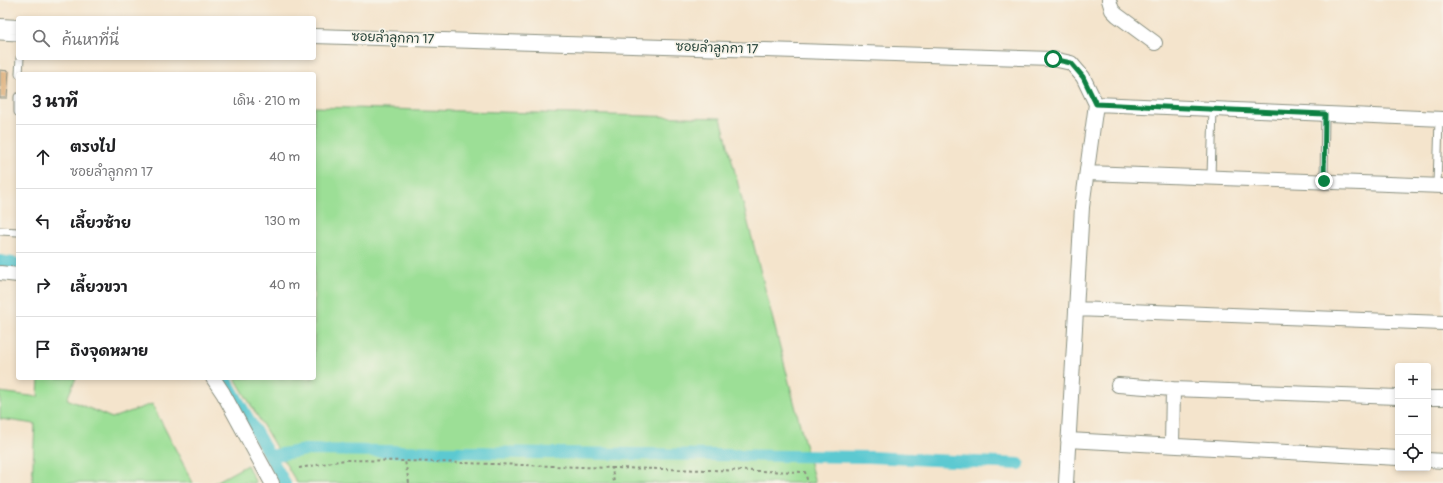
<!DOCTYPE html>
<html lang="th">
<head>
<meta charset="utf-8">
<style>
  body { margin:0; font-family:Pangolin,"Playpen Sans Thai",sans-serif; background:#f2f2f2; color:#202124 }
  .controls { position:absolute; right:12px; bottom:12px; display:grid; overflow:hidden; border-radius:4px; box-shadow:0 2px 6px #0003 }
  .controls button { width:36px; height:36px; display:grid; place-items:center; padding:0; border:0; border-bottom:1px solid #e0e0e0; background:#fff; color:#202124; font:20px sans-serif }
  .stop { position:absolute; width:12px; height:12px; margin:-9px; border:3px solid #0b8043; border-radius:50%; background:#fff }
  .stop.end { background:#0b8043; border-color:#fff; box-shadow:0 1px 4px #0008 }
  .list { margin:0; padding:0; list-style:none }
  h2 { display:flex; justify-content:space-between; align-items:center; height:52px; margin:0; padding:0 16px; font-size:17px }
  h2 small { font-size:13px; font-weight:400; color:#757577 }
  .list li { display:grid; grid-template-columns:26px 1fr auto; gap:12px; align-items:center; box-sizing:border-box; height:64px; padding:0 16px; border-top:1px solid #e0e0e0 }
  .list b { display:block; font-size:15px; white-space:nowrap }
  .list p { margin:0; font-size:13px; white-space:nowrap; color:#757577 }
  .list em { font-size:13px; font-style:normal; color:#757577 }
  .icon { flex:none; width:22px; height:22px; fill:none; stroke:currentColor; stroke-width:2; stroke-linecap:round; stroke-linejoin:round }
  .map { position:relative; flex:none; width:1443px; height:483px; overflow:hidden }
  .search { position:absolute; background:#fff; box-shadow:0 2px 6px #0003; left:16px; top:16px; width:300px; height:44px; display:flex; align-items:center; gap:10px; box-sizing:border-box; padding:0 14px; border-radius:4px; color:#757577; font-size:15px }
  .panel { position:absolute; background:#fff; box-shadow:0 2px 6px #0003; left:16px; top:72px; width:300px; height:308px; border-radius:4px }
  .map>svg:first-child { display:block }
  .green { fill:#9cdf96; stroke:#5e8e65 }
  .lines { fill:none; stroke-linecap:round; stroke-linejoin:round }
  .canal { stroke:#5cc9d1; stroke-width:12 }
  .building { fill:#daa66c }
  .service-casing { stroke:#8a9080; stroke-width:9 }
  .minor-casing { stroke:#8a9080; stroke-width:16 }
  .path { stroke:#8a9080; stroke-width:2; stroke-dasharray:3 3; stroke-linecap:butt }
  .service { stroke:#fff; stroke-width:7 }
  .minor { stroke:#fff; stroke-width:14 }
  .route { stroke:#0b8043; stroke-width:5 }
  .labels { text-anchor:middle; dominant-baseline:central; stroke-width:3.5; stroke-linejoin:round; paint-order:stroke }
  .street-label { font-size:13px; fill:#1f3d34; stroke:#f7f3e8 }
</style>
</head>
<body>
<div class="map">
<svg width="1443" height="483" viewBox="0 0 1443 483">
  <rect width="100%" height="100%" fill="#f7f3e8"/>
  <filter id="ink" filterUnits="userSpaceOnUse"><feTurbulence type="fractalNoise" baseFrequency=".025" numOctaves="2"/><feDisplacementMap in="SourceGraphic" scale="8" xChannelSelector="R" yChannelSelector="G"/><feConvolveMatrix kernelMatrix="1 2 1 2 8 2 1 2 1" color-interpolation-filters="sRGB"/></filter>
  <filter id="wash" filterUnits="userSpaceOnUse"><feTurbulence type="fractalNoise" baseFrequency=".012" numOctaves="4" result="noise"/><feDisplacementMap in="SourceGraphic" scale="16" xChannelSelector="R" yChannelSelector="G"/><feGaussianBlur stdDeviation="0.9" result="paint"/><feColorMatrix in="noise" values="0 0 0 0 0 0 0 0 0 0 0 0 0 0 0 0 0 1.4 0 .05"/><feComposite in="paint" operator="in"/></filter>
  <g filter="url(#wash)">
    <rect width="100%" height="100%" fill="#f4e4cc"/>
    <path class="green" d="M314,107L721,118L815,483H297L235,378H314Z
      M39,378H76L67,399L112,418L152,404L193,483H32L35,424L0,419V392L38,397Z
      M247,465L256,483H214Z"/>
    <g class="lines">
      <path class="canal" d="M0,261L18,264
        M225,378L285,483
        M270,456L306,450L869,457L1019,464"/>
    </g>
    <g id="blocks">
      <path class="building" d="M0,70L9,71L7,98H0Z"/>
    </g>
  </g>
  <g filter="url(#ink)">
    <use href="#blocks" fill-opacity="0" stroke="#8a9080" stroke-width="1"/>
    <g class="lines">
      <defs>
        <path id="service" d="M0,36L18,37
          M19,74L20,58
          M18,97V112
          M1211,177L1213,109
          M1324,181L1325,114
          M1437,185L1439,119
          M0,231L18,232"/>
        <path id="minor" d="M1109,0L1112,10L1117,15L1155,43
          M0,26L18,27
          M314,36L1053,59L1071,63L1083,77L1096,104
          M1096,104L1443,119
          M1087,173L1443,186
          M0,273L18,275
          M1076,309L1443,323
          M213,378L223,393L272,483
          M1118,385L1173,389L1398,397
          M1428,398H1443
          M1068,440L1398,458
          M1172,445L1173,389
          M1428,460L1443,461
          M1066,483L1082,207L1096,104"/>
      </defs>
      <use href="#service" class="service-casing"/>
      <use href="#minor" class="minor-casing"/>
      <path class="path" d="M299,468L345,460L405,461
        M612,468L805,472L808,483
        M409,483L405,461L612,468L614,483"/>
      <use href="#service" class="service"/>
      <use href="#minor" class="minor"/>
    </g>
  </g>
  <g class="lines" filter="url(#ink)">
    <path class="route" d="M1053,59L1071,63L1083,77L1096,104L1325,114L1324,181"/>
  </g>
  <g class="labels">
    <g class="street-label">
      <text transform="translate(393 38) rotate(2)">ซอยลำลูกกา 17</text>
      <text transform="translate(717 48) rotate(2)">ซอยลำลูกกา 17</text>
    </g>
  </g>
</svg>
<div class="controls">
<button>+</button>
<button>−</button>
<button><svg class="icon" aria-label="locate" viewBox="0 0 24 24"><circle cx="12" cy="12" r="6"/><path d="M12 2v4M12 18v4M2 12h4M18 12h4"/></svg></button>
</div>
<div class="stop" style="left:1053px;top:59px"></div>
<div class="stop end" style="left:1324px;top:181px"></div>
<div class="search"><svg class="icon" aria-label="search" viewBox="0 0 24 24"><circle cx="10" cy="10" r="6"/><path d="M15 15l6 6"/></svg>ค้นหาที่นี่</div>
<section class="panel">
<h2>3 นาที<small>เดิน · 210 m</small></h2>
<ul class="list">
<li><svg class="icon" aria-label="ahead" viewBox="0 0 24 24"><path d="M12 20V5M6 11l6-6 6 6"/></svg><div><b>ตรงไป</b><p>ซอยลำลูกกา 17</p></div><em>40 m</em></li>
<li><svg class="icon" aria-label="left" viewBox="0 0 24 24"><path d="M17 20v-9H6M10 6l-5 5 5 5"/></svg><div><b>เลี้ยวซ้าย</b></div><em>130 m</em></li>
<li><svg class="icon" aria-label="right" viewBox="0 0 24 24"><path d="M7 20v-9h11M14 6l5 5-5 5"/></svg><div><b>เลี้ยวขวา</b></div><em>40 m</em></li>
<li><svg class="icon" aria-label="arrive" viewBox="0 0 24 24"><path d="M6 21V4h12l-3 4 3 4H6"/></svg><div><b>ถึงจุดหมาย</b></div></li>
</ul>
</section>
</div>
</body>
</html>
